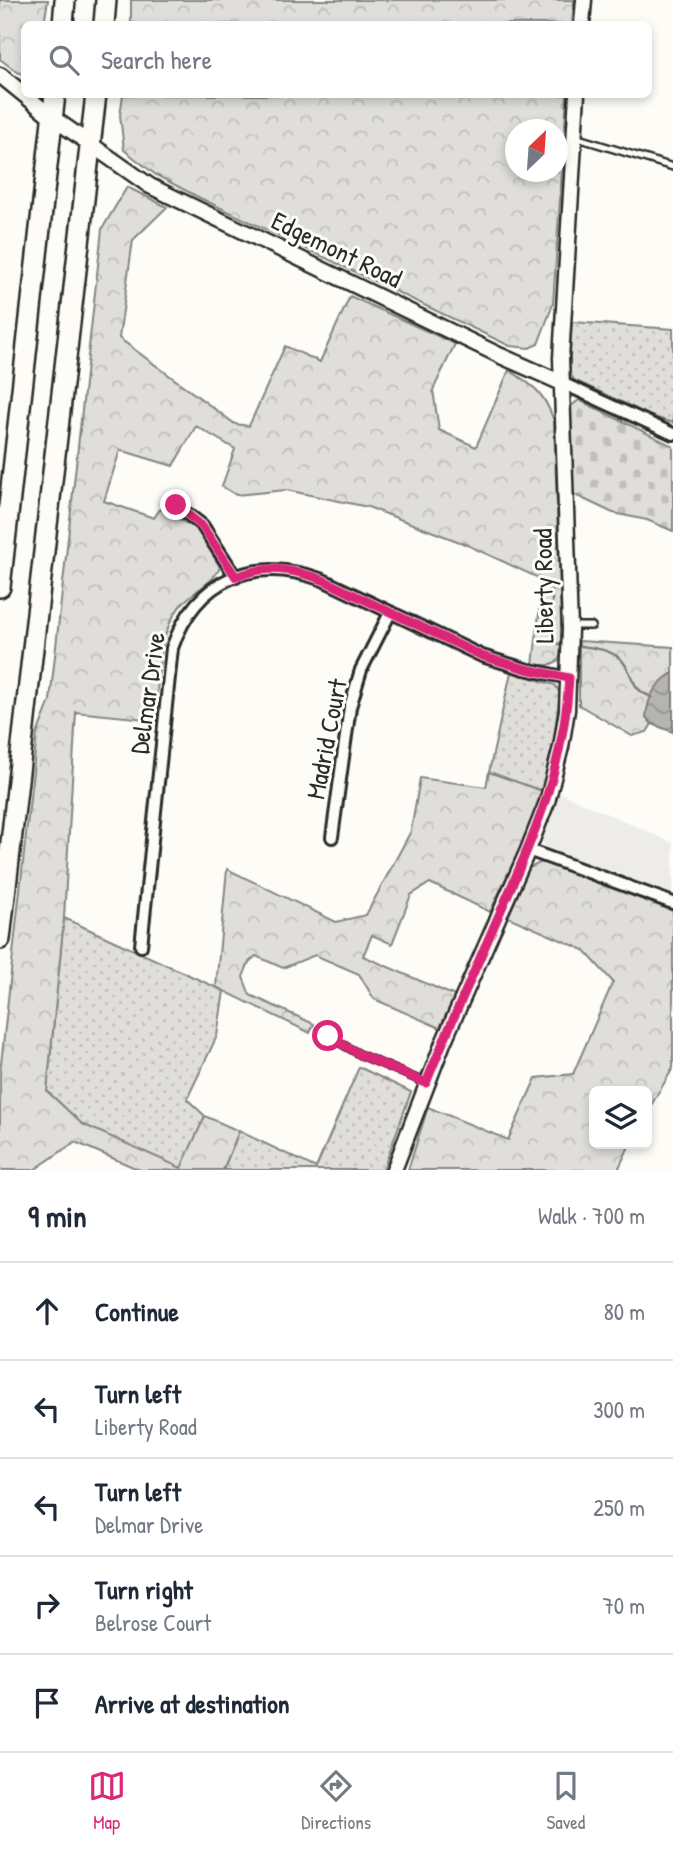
<!DOCTYPE html>
<html lang="en">
<head>
<meta charset="utf-8">
<style>
  body { margin:0; font-family:"Patrick Hand",sans-serif; background:#f6f6f7; color:#1f2937 }
  .controls { position:absolute; right:21px; bottom:21px; display:grid; overflow:hidden; border-radius:10px; box-shadow:0 4px 10px #0003 }
  .controls button { width:63px; height:63px; display:grid; place-items:center; padding:0; border:0; border-bottom:2px solid #e0e1e3; background:#fff; color:#1f2937; font:35px sans-serif }
  .compass { position:absolute; left:505px; top:119px; width:63px; height:63px; border-radius:50%; background:#fff; box-shadow:0 4px 10px #0003; rotate:25deg }
  .stop { position:absolute; width:21px; height:21px; margin:-16px; border:5px solid #db2777; border-radius:50%; background:#fff }
  .stop.end { background:#db2777; border-color:#fff; box-shadow:0 2px 7px #0008 }
  .list { margin:0; padding:0; list-style:none }
  h2 { display:flex; justify-content:space-between; align-items:center; height:91px; margin:0; padding:0 28px; font-size:30px }
  h2 small { font-size:23px; font-weight:400; color:#747a83 }
  .list li { display:grid; grid-template-columns:46px 1fr auto; gap:21px; align-items:center; box-sizing:border-box; height:98px; padding:0 28px; border-top:2px solid #e0e1e3 }
  .list b { display:block; font-size:26px; white-space:nowrap }
  .list p { margin:0; font-size:23px; white-space:nowrap; color:#747a83 }
  .list em { font-size:23px; font-style:normal; color:#747a83 }
  .icon { flex:none; width:38px; height:38px; fill:none; stroke:currentColor; stroke-width:2; stroke-linecap:round; stroke-linejoin:round }
  .map { position:relative; flex:none; width:673px; height:1170px; overflow:hidden }
  .search { position:absolute; background:#fff; box-shadow:0 4px 10px #0003; left:21px; right:21px; top:21px; height:77px; display:flex; align-items:center; gap:18px; box-sizing:border-box; padding:0 24px; border-radius:10px; color:#747a83; font-size:26px }
  .sheet { height:581px; background:#fff }
  nav { display:flex; justify-content:space-around; align-items:center; box-sizing:border-box; height:98px; border-top:2px solid #e0e1e3; background:#fff; font-size:19px; color:#747a83 }
  nav a { display:grid; justify-items:center; gap:4px }
  nav .on { color:#db2777 }
  .map>svg:first-child { display:block }
  .built { fill:#edece8 }
  .grass { fill:url(#grass-dots); stroke:#858482; stroke-width:2 }
  .forest { fill:url(#forest-crowns); stroke:#858482; stroke-width:2; fill-rule:evenodd }
  .cemetery { fill:url(#cemetery-stones); stroke:#858482; stroke-width:2 }
  .water { fill:url(#water-waves); stroke:#7e7d7b; stroke-width:2 }
  .lines { fill:none; stroke-linecap:round; stroke-linejoin:round }
  .stream { stroke:#7e7d7b; stroke-width:2.5 }
  .lane-casing { stroke:#2b2b2b; stroke-width:10 }
  .street-casing { stroke:#2b2b2b; stroke-width:16 }
  .secondary-casing { stroke:#2b2b2b; stroke-width:19 }
  .highway-casing { stroke:#2b2b2b; stroke-width:24 }
  .lane { stroke:#fdfcf7; stroke-width:5 }
  .street { stroke:#fdfcf7; stroke-width:10 }
  .secondary { stroke:#fdfcf7; stroke-width:14 }
  .highway { stroke:#fdfcf7; stroke-width:19 }
  .route { stroke:#db2777; stroke-width:9 }
  .labels { text-anchor:middle; dominant-baseline:central; stroke-width:6; stroke-linejoin:round; paint-order:stroke }
  .street-label { font-size:26px; fill:#2b2b2b; stroke:#fdfcf7 }
</style>
</head>
<body>
<div class="map">
<svg width="673" height="1170" viewBox="0 0 673 1170">
  <defs>
    <pattern id="grass-dots" width="8" height="8" patternUnits="userSpaceOnUse" patternTransform="scale(1.75)"><rect width="8" height="8" fill="#dfdeda"/><path d="M2 2h.1M6 6h.1" fill="none" stroke="#c0bfbb" stroke-width="1.8" stroke-linecap="round"/></pattern>
    <pattern id="forest-crowns" width="20" height="18" patternUnits="userSpaceOnUse" patternTransform="scale(1.75)"><rect width="20" height="18" fill="#dfdeda"/><path d="M2 6a3 3 0 1 1 6 0M12 15a3 3 0 1 1 6 0" fill="none" stroke="#c0bfbb"/></pattern>
    <pattern id="cemetery-stones" width="16" height="16" patternUnits="userSpaceOnUse" patternTransform="scale(1.75)"><rect width="16" height="16" fill="#dfdeda"/><path d="M2 7V4a2 2 0 0 1 4 0v3zM10 15v-3a2 2 0 0 1 4 0v3z" fill="#c0bfbb"/></pattern>
    <pattern id="water-waves" width="16" height="10" patternUnits="userSpaceOnUse" patternTransform="scale(1.75)"><rect width="16" height="10" fill="#b5b4b1"/><path d="M0 5q4-4 8 0t8 0" fill="none" stroke="#939390"/></pattern>
  </defs>
  <rect width="100%" height="100%" fill="#fdfcf7"/>
  <filter id="ink" filterUnits="userSpaceOnUse"><feTurbulence type="fractalNoise" baseFrequency=".0143" numOctaves="2"/><feDisplacementMap in="SourceGraphic" scale="14" xChannelSelector="R" yChannelSelector="G"/><feConvolveMatrix kernelMatrix="1 2 1 2 8 2 1 2 1" color-interpolation-filters="sRGB"/></filter>
  <g filter="url(#ink)">
    <path class="built" d="M558,792L673,843V888L671,894L545,848L542,839Z"/>
    <path class="grass" d="M572,322L673,329V423L651,416L574,380L569,372Z
      M511,672L555,685L560,693L553,746L542,791L489,772Z
      M64,918L224,991L217,1036L187,1099L205,1116L182,1169L82,1124L47,1091Z
      M359,1067L411,1092L383,1170H223L239,1131L316,1168Z"/>
    <path class="forest" d="M0,0H48L44,24H24V74L17,72L0,59Z
      M131,0H574L572,24H131Z
      M123,95H567L553,304L538,344L529,348L510,346L200,198L156,175L124,150L120,115ZM516,130H558V172H516Z
      M127,187L167,207L133,240L119,338L235,424L249,426L285,346L320,362L350,296L455,344L433,390L439,430L476,447L509,370C534,386 544,392 554,421L562,651L558,661L549,665H533L543,580L465,544L368,507L286,490L236,495L222,486L235,449L196,426L173,466L120,450L104,501L154,518L160,509L197,529L220,567C214,583 193,591 181,605C156,635 159,682 155,720L76,712L64,918L47,1091L82,1124L181,1168L205,1116L239,1131L223,1170H140L75,1142L34,1170H0V1073L37,734L50,701L102,229Z
      M579,641L673,647V674H671L646,717L652,724L647,732L632,736L579,705Z
      M489,772L542,791L530,827L490,912L430,883L411,895L392,944L372,935L363,956L455,996L440,1028L374,999L359,974L315,955L283,968L256,956L249,962L243,977L250,995L314,1024L310,1033L216,987L227,869L336,922L366,915L411,831L420,778L486,787Z
      M542,862L673,911V1068L647,1112V1091H594V1144H630L618,1170H408L428,1107L508,1140L536,1078L573,1074L613,982L584,950L508,917L529,868Z"/>
    <path class="cemetery" d="M579,400L673,446V531L647,520L613,513L573,494L571,406Z"/>
    <path class="water" d="M671,674H673V732L652,724L646,717C648,697 654,685 671,674Z"/>
    <g class="lines">
      <path class="stream" d="M552,583V639L556,643L562,645
        M581,646C595,648 615,650 624,663C635,678 631,690 652,697"/>
      <defs>
        <path id="lane" d="M578,138L673,167
          M573,626H592
          M328,1036L361,1055L426,1083"/>
        <path id="street" d="M562,383L673,434
          M176,505L202,525L236,577
          M332,837L350,707L361,670L390,613
          M528,850L673,903
          M141,946L172,648C197,577 255,555 323,580L482,656L525,669L569,678"/>
        <path id="secondary" d="M582,24L584,0
          M0,75L53,118L150,186L501,356L562,383
          M394,1170L443,1043L528,850L547,802L561,747L567,710L570,629L561,358L577,94"/>
        <path id="highway" d="M63,24L65,0
          M104,24L106,0
          M0,587L55,94
          M0,939L96,94"/>
      </defs>
      <use href="#lane" class="lane-casing"/>
      <use href="#street" class="street-casing"/>
      <use href="#secondary" class="secondary-casing"/>
      <use href="#highway" class="highway-casing"/>
      <use href="#lane" class="lane"/>
      <use href="#street" class="street"/>
      <use href="#secondary" class="secondary"/>
      <use href="#highway" class="highway"/>
    </g>
  </g>
  <g class="lines" filter="url(#ink)">
    <path class="route" d="M176,505L202,526L236,577C266,564 293,569 323,580L482,656L526,669L569,678C564,769 534,836 498,917C474,972 449,1027 426,1083L361,1055L328,1036"/>
  </g>
  <g class="labels">
    <g class="street-label">
      <text transform="translate(337 249) rotate(26)">Edgemont Road</text>
      <text transform="translate(543 586) rotate(-91)">Liberty Road</text>
      <text transform="translate(147 693) rotate(-82)">Delmar Drive</text>
      <text transform="translate(326 739) rotate(-79)">Madrid Court</text>
    </g>
  </g>
</svg>
<div class="controls">
<button><svg class="icon" aria-label="layers" viewBox="0 0 24 24"><path d="M12 4l9 5-9 5-9-5zM3 14l9 5 9-5"/></svg></button>
</div>
<svg class="compass" viewBox="-18 -18 36 36"><path d="M0-13l5 13h-10z" fill="#e53935"/><path d="M0 13l5-13h-10z" fill="#747a83"/></svg>
<div class="stop" style="left:328px;top:1036px"></div>
<div class="stop end" style="left:176px;top:505px"></div>
<div class="search"><svg class="icon" aria-label="search" viewBox="0 0 24 24"><circle cx="10" cy="10" r="6"/><path d="M15 15l6 6"/></svg>Search here</div>
</div>
<section class="sheet">
<h2>9 min<small>Walk · 700 m</small></h2>
<ul class="list">
<li><svg class="icon" aria-label="ahead" viewBox="0 0 24 24"><path d="M12 20V5M6 11l6-6 6 6"/></svg><div><b>Continue</b></div><em>80 m</em></li>
<li><svg class="icon" aria-label="left" viewBox="0 0 24 24"><path d="M17 20v-9H6M10 6l-5 5 5 5"/></svg><div><b>Turn left</b><p>Liberty Road</p></div><em>300 m</em></li>
<li><svg class="icon" aria-label="left" viewBox="0 0 24 24"><path d="M17 20v-9H6M10 6l-5 5 5 5"/></svg><div><b>Turn left</b><p>Delmar Drive</p></div><em>250 m</em></li>
<li><svg class="icon" aria-label="right" viewBox="0 0 24 24"><path d="M7 20v-9h11M14 6l5 5-5 5"/></svg><div><b>Turn right</b><p>Belrose Court</p></div><em>70 m</em></li>
<li><svg class="icon" aria-label="arrive" viewBox="0 0 24 24"><path d="M6 21V4h12l-3 4 3 4H6"/></svg><div><b>Arrive at destination</b></div></li>
</ul>
</section>
<nav>
<a class="on"><svg class="icon" aria-label="map" viewBox="0 0 24 24"><path d="M3 6l6-2 6 2 6-2v14l-6 2-6-2-6 2zM9 4v14M15 6v14"/></svg>Map</a>
<a><svg class="icon" aria-label="directions" viewBox="0 0 24 24"><path d="M12 3l9 9-9 9-9-9zM9 14v-3h6M13 9l2 2-2 2"/></svg>Directions</a>
<a><svg class="icon" aria-label="saved" viewBox="0 0 24 24"><path d="M7 4h10v16l-5-4-5 4z"/></svg>Saved</a>
</nav>
</body>
</html>
